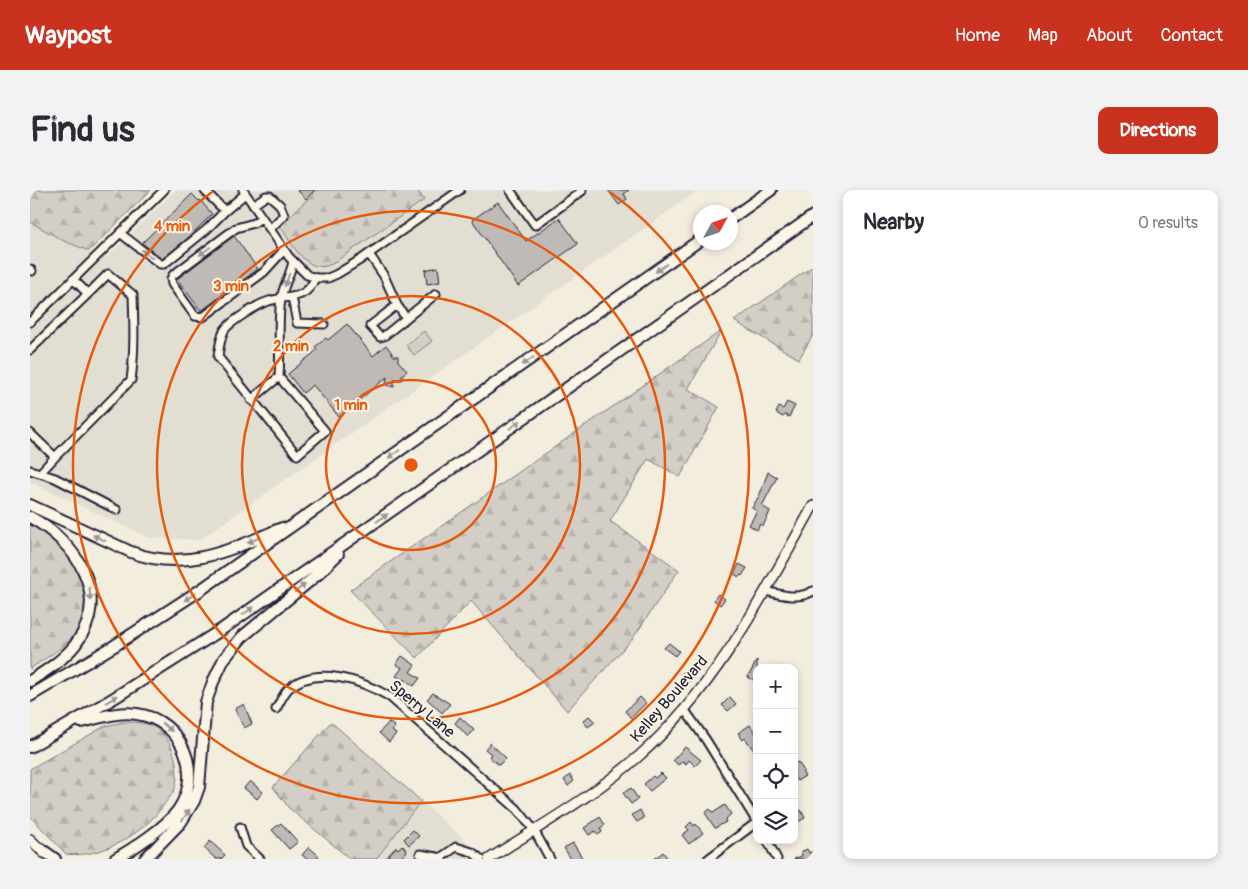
<!DOCTYPE html>
<html lang="en">
<head>
<meta charset="utf-8">
<style>
  body { margin:0; font-family:Pangolin,sans-serif; background:#f2f2f3; color:#2b2b33 }
  .controls { position:absolute; right:15px; bottom:15px; display:grid; overflow:hidden; border-radius:10px; box-shadow:0 2px 8px #0003 }
  .controls button { width:45px; height:45px; display:grid; place-items:center; padding:0; border:0; border-bottom:1px solid #e1e1e2; background:#fff; color:#2b2b33; font:25px sans-serif }
  .compass { position:absolute; left:663px; top:15px; width:45px; height:45px; border-radius:50%; background:#fff; box-shadow:0 2px 8px #0003; rotate:50deg }
  .list { margin:0; padding:0; list-style:none }
  h2 { display:flex; justify-content:space-between; align-items:center; height:65px; margin:0; padding:0 20px; font-size:21px }
  h2 small { font-size:16px; font-weight:400; color:#7c7c81 }
  .icon { flex:none; width:28px; height:28px; fill:none; stroke:currentColor; stroke-width:2; stroke-linecap:round; stroke-linejoin:round }
  .map { position:relative; flex:none; width:783px; height:669px; overflow:hidden; border-radius:10px }
  header { display:flex; align-items:center; gap:30px; box-sizing:border-box; height:70px; padding:0 25px; background:#c8321e; color:#fff }
  header strong { font-size:24px }
  nav { display:flex; gap:28px; margin-inline-start:auto; font-size:18px }
  .intro { display:flex; align-items:center; justify-content:space-between; box-sizing:border-box; height:120px; padding:0 30px }
  h1 { margin:0; font-size:35px }
  .button { padding:12px 22px; border-radius:10px; background:#c8321e; color:#fff; font-size:18px; font-weight:700 }
  main { display:flex; gap:30px; padding:0 30px }
  aside { flex:1; background:#fff; border-radius:10px; box-shadow:0 2px 8px #0003 }
  .map>svg:first-child { display:block }
  .built { fill:#e3ded2 }
  .forest { fill:url(#forest-firs); stroke:#7b7880 }
  .park { fill:#d4cfc6; stroke:#7b7880 }
  .building { fill:#bfbab6; stroke:#22223b }
  .lines { fill:none; stroke-linecap:round; stroke-linejoin:round }
  .minor-casing { stroke:#22223b; stroke-width:11 }
  .major-casing { stroke:#22223b; stroke-width:12 }
  .highway-casing { stroke:#22223b; stroke-width:14 }
  .minor { stroke:#fcf5e5; stroke-width:7 }
  .major { stroke:#fcf5e5; stroke-width:9 }
  .highway { stroke:#fcf5e5; stroke-width:10 }
  .oneway { fill:#9a9698 }
  .ring { fill:none; stroke:#e8590c; stroke-width:2.5 }
  .labels { text-anchor:middle; dominant-baseline:central; stroke-width:4; stroke-linejoin:round; paint-order:stroke }
  .street-label { font-size:16px; fill:#22223b; stroke:#fcf5e5 }
  .centre { fill:#e8590c; stroke:#fcf5e5; stroke-width:2.5 }
  .ring-label { font-size:15px; text-anchor:middle; font-weight:bold; fill:#e8590c; stroke:#fcf5e5; stroke-width:4; stroke-linejoin:round; paint-order:stroke }
</style>
</head>
<body>
<header>
<strong>Waypost</strong>
<nav><a>Home</a><a>Map</a><a>About</a><a>Contact</a></nav>
</header>
<div class="intro"><h1>Find us</h1><a class="button">Directions</a></div>
<main>
<div class="map">
<svg width="783" height="669" viewBox="0 0 783 669">
  <defs>
    <pattern id="forest-firs" width="22" height="20" patternUnits="userSpaceOnUse" patternTransform="scale(1.25)"><rect width="22" height="20" fill="#d4cfc6"/><path d="M5 1l3.5 6h-7zM16 11l3.5 6h-7z" fill="#b6b1ab"/></pattern>
  </defs>
  <rect width="100%" height="100%" fill="#f3edde"/>
  <filter id="ink" filterUnits="userSpaceOnUse"><feTurbulence type="fractalNoise" baseFrequency=".02" numOctaves="2"/><feDisplacementMap in="SourceGraphic" scale="10" xChannelSelector="R" yChannelSelector="G"/><feConvolveMatrix kernelMatrix="1 2 1 2 8 2 1 2 1" color-interpolation-filters="sRGB"/></filter>
  <g filter="url(#ink)">
    <path class="built" d="M146,0H669L169,350L120,348L0,292V32L34,51L76,68Z
      M391,611L448,662L439,669H346Z"/>
    <path class="forest" d="M0,0H121L59,61L34,51L0,32Z
      M287,0H387L394,10L302,74C276,86 262,53 250,36Z
      M783,76V145L769,169L704,131Z
      M691,141L658,199L689,217L650,287L618,269L580,331L649,380L603,448L537,521L441,411L387,468L320,400Z
      M0,332C37,355 77,404 43,446C31,460 14,469 0,479Z
      M93,532C102,532 111,532 120,535C143,544 152,579 144,601C141,607 136,611 133,616C114,643 71,669 36,664L0,626V579L75,536Z
      M301,532L391,611L346,669H320L259,618L243,597Z"/>
    <path class="park" d="M394,141L402,151L384,165L376,155Z"/>
    <path class="building" d="M267,0H285L276,9Z
      M578,0H599L594,4L597,9L589,15Z
      M162,4L169,11L170,10L182,24L159,47L132,69L112,53Z
      M468,12L496,51L529,28L548,54L488,96L442,30Z
      M204,46L228,79L171,121L147,89Z
      M408,77L410,92L397,94L395,80Z
      M317,134L343,166L356,155L364,166H368V171L377,181L372,185V190H364V197L356,195L357,187L309,227L283,195L273,203L258,184L287,160L285,157L296,148L298,150Z
      M757,212L765,216L759,227L755,225L753,227L746,223L749,217L753,219Z
      M738,282L747,287L732,316L740,321L738,326L733,336L730,334L727,340L719,335L727,321L722,318L730,304Z
      M709,374L717,378L712,386L711,385L709,387L704,384Z
      M688,404L695,409L690,415L684,410Z
      M639,453L649,461L645,466L634,458Z
      M372,466L385,475L380,482L390,488L384,496L374,489L373,491L366,486L372,478L366,474Z
      M727,470V492L718,487Z
      M656,479L665,486L659,492L651,485Z
      M403,503L420,514L412,523L397,509Z
      M610,507L616,513L601,528L595,521Z
      M700,507L706,514L698,521L692,515Z
      M214,514L222,534L214,538L205,519Z
      M559,526L565,532L558,537L553,531Z
      M430,527L444,540L438,547L425,533Z
      M359,532L365,537L362,541L366,544L359,552L349,543Z
      M720,535L727,545V565L715,548L713,550L708,543Z
      M460,553L476,568L469,575L459,567L461,564L455,559Z
      M655,557L671,570L665,576L659,570L656,574L653,571L648,575L643,570Z
      M768,572L774,581L772,582L775,586L767,591L764,587V574Z
      M631,583L636,588L620,601L614,594L623,586L625,588Z
      M540,585L544,591L538,596L534,590Z
      M220,591L233,602L227,609L214,598Z
      M601,598L608,609L601,614L593,603Z
      M764,614L768,622L771,620L775,628L764,634Z
      M695,615L701,624L695,630L696,632L685,638L675,623L680,619L683,623Z
      M610,620L614,628L607,632L602,625Z
      M570,627L575,635L570,638L572,642L568,645L565,641L559,645L554,638Z
      M661,632L664,636L666,634L673,643L659,654L652,645L659,640L656,637Z
      M251,633L268,652L259,659L242,640Z
      M383,640L389,646L379,655L374,649Z
      M180,651L195,665L191,669H186L174,658Z
      M543,653L553,669H541L534,658Z
      M372,655L377,661L370,669H355L366,657L368,659Z
      M279,657L289,666L286,669H277L272,665Z
      M777,659L779,663L783,661V667L781,669H764L772,666L771,662Z
      M633,662L638,669H624Z"/>
    <g class="lines">
      <defs>
        <path id="minor" d="M213,0L259,67L277,85L287,88H298L307,84L330,70L430,0
          M480,0L505,35L552,1L551,0
          M175,1L195,21L215,4
          M223,15L236,6H240L250,15L254,25L240,39
          M232,27L224,33L206,38L143,85L141,89L142,94L165,126L173,127L234,82L254,60
          M90,43L130,74H134L176,40L195,21
          M339,64L354,86L367,115L340,136L350,147L354,146L406,104
          M263,71C261,84 253,96 251,109C247,135 251,161 249,187L295,241L267,265L188,167C189,159 190,149 194,141C198,133 230,113 239,111C259,105 276,111 285,88
          M0,79L2,81
          M262,107L267,133L294,134
          M367,115L376,128
          M0,132L134,0
          M0,160L58,104
          M221,210L249,187
          M0,243L25,267L10,283
          M25,267L101,190C105,161 104,133 103,105L78,84L58,104L43,89
          M0,280L25,288L87,320
          M735,401C751,405 769,410 783,401
          M246,519C250,512 253,505 258,499C286,474 333,491 360,507L487,619L504,640L520,669
          M654,519L676,550L727,632L678,669
          M210,637L216,656L230,669
          M737,650L747,669
          M390,664L412,668
          M412,669L413,666L426,657L442,662L451,669"/>
        <path id="major" d="M0,649L14,663
          M459,669C510,636 563,606 609,566C686,498 734,404 783,316"/>
        <path id="highway" d="M700,29L741,0
          M0,315L101,362C156,383 202,359 252,338
          M0,327C46,352 83,406 45,455C33,470 16,481 0,491
          M0,506L84,456L169,401L670,50
          M51,532C69,528 88,521 107,524C152,530 174,583 148,620C136,637 103,659 85,669
          M0,557L84,508L191,440L783,26
          M11,659L25,669
          M115,669L151,632L164,611L169,597L176,512L183,492L194,469L212,447L288,384L308,364"/>
      </defs>
      <use href="#minor" class="minor-casing"/>
      <use href="#major" class="major-casing"/>
      <use href="#highway" class="highway-casing"/>
      <use href="#minor" class="minor"/>
      <use href="#major" class="major"/>
      <use href="#highway" class="highway"/>
    </g>
    <defs><path id="oneway-solid" d="M-6-.8H1V-3.2L6.5 0L1 3.2V.8H-6Z" transform="scale(1.25)"/></defs>
    <g class="oneway">
      <use href="#oneway-solid" transform="translate(175 61) rotate(143)"/>
      <use href="#oneway-solid" transform="translate(117 64) rotate(-142)"/>
      <use href="#oneway-solid" transform="translate(631 78) rotate(145)"/>
      <use href="#oneway-solid" transform="translate(257 90) rotate(111)"/>
      <use href="#oneway-solid" transform="translate(498 171) rotate(145)"/>
      <use href="#oneway-solid" transform="translate(485 235) rotate(-35)"/>
      <use href="#oneway-solid" transform="translate(364 264) rotate(145)"/>
      <use href="#oneway-solid" transform="translate(352 328) rotate(-35)"/>
      <use href="#oneway-solid" transform="translate(69 348) rotate(-155)"/>
      <use href="#oneway-solid" transform="translate(224 350) rotate(158)"/>
      <use href="#oneway-solid" transform="translate(270 398) rotate(-39)"/>
      <use href="#oneway-solid" transform="translate(60 404) rotate(84)"/>
      <use href="#oneway-solid" transform="translate(160 407) rotate(146)"/>
      <use href="#oneway-solid" transform="translate(218 421) rotate(-35)"/>
      <use href="#oneway-solid" transform="translate(82 509) rotate(-31)"/>
      <use href="#oneway-solid" transform="translate(137 537) rotate(39)"/>
      <use href="#oneway-solid" transform="translate(156 625) rotate(-56)"/>
    </g>
  </g>
  <g class="ring">
    <circle cx="381" cy="275" r="85"/>
    <circle cx="381" cy="275" r="169"/>
    <circle cx="381" cy="275" r="254"/>
    <path d="M580 2A338 338 0 1 1 182 2"/>
  </g>
  <g class="labels">
    <g class="street-label">
      <text transform="translate(639 509) rotate(-49)">Kelley Boulevard</text>
      <text transform="translate(392 519) rotate(40)">Sperry Lane</text>
    </g>
  </g>
  <circle cx="381" cy="275" r="8" class="centre"/>
  <g class="ring-label">
    <text x="142" y="41">4 min</text>
    <text x="201" y="101">3 min</text>
    <text x="261" y="161">2 min</text>
    <text x="321" y="220">1 min</text>
  </g>
</svg>
<div class="controls">
<button>+</button>
<button>−</button>
<button><svg class="icon" aria-label="locate" viewBox="0 0 24 24"><circle cx="12" cy="12" r="6"/><path d="M12 2v4M12 18v4M2 12h4M18 12h4"/></svg></button>
<button><svg class="icon" aria-label="layers" viewBox="0 0 24 24"><path d="M12 4l9 5-9 5-9-5zM3 14l9 5 9-5"/></svg></button>
</div>
<svg class="compass" viewBox="-18 -18 36 36"><path d="M0-13l5 13h-10z" fill="#e53935"/><path d="M0 13l5-13h-10z" fill="#7c7c81"/></svg>
</div>
<aside>
<h2>Nearby<small>0 results</small></h2>
<ul class="list">
</ul>
</aside>
</main>
</body>
</html>
